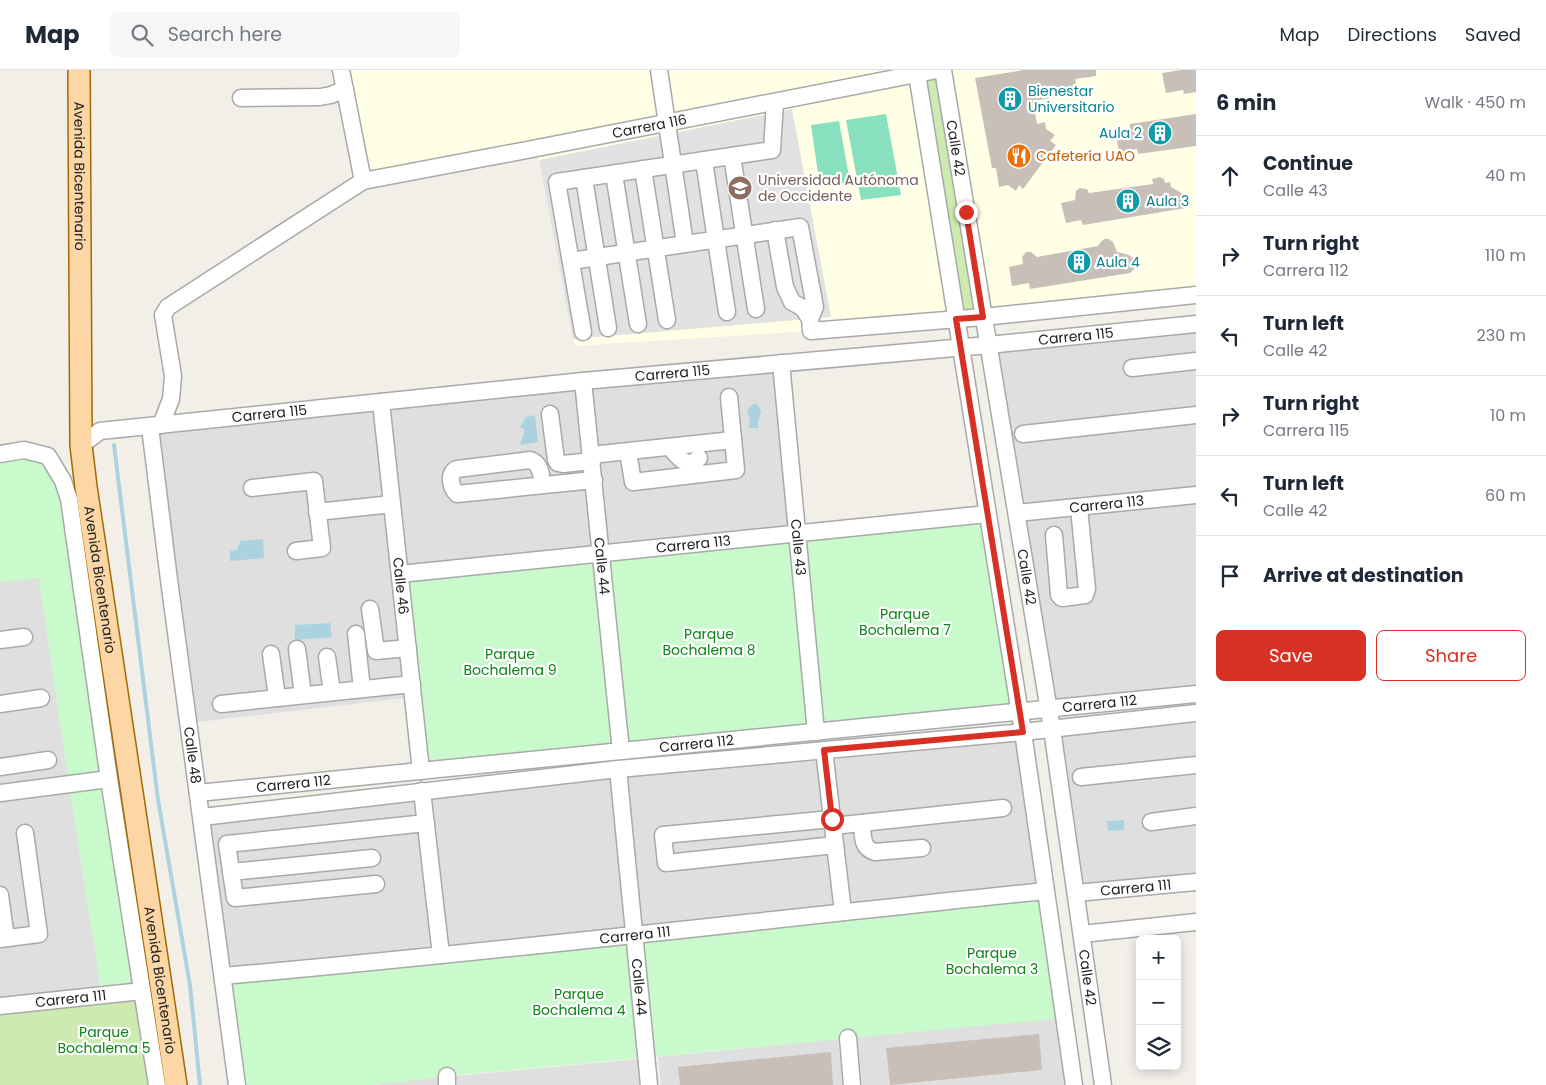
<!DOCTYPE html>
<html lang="en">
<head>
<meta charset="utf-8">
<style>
  body { margin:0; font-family:Poppins,sans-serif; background:#f6f6f7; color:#1f2937 }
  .controls { position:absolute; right:15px; bottom:15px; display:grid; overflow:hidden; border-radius:8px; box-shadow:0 2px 12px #0003 }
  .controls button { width:45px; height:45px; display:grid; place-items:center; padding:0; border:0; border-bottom:1px solid #e0e1e3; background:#fff; color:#1f2937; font:25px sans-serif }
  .stop { position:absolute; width:15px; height:15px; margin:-11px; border:4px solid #d93025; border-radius:50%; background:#fff }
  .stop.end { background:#d93025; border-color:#fff; box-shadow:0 1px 5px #0008 }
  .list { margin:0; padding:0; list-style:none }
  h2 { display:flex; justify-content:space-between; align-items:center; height:65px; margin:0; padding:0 20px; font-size:21px }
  h2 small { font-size:16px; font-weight:400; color:#747a83 }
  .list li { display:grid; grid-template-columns:32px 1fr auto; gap:15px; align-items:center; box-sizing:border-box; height:80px; padding:0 20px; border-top:1px solid #e0e1e3 }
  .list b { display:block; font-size:19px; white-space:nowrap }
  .list p { margin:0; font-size:16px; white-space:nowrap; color:#747a83 }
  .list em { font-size:16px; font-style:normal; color:#747a83 }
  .actions { display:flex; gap:10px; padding:15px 20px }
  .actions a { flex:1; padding:11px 0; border:1px solid #d93025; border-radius:8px; text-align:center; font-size:18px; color:#d93025 }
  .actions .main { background:#d93025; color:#fff }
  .icon { flex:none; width:28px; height:28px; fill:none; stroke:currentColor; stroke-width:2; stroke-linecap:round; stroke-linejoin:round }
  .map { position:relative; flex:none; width:1196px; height:1015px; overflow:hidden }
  header { display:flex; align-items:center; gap:30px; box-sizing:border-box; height:70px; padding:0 25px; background:#fff; border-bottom:1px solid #e0e1e3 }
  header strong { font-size:24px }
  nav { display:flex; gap:28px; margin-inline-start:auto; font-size:18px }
  .search { width:350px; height:45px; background:#f6f6f7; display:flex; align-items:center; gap:12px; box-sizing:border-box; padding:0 18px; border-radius:8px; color:#747a83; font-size:19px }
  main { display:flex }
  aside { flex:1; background:#fff }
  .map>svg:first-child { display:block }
  .residential { fill:#e0dfdf }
  .education { fill:#ffffe5 }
  .grass { fill:#cdebb0 }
  .park { fill:#c8facc }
  .pitch { fill:#88e0be }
  .parking { fill:#e2e2e2 }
  .water { fill:#aad3df }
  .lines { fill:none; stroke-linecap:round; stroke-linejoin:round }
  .stream { stroke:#aad3df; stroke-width:4 }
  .building { fill:#c7bfb8 }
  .minor-casing { stroke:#a9a9a9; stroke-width:19 }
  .major-casing { stroke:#a06b00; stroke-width:24 }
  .minor { stroke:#fff; stroke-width:16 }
  .major { stroke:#fcd6a4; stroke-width:21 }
  .route { stroke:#d93025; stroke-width:6 }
  .labels { text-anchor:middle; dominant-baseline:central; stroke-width:4.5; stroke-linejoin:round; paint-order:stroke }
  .culture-label { font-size:14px; fill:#0d838f; stroke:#fff; text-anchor:start }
  .street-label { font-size:14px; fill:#222; stroke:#fff }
  .food-label { font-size:14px; fill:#c56008; stroke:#fff; text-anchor:start }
  .education-label { font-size:14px; fill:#785e54; stroke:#fff; text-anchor:start }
  .park-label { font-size:14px; fill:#0c8416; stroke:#fff }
</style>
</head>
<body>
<header>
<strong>Map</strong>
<div class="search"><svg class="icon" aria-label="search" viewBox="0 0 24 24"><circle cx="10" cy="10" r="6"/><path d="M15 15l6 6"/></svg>Search here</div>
<nav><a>Map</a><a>Directions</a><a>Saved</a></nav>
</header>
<main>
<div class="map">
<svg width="1196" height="1015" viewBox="0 0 1196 1015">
  <rect width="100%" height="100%" fill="#f2efe9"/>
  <path class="residential" d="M1196,254V624L1049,639L988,275Z
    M781,293L797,463L413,627L189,653L150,357Z
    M39,507L69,714L102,925L0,936V512Z
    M1196,643V812L1076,823L1052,659Z
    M1023,662L1045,821L223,906L202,747Z
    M1057,948L1067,1015H862L857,967Z
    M838,969L843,1015H661L658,987Z
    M639,989L642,1015H457L456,1006Z
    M439,1007V1015H372Z"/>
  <path class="education" d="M341,0H936L956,249L811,261L575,276L539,90L533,80L363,111Z
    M943,0H1196V225L983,247Z"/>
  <path class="grass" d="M937,0L983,247L956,249L917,4Z
    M142,921L157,1015H0V936Z"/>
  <path class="park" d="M0,384L48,386L63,411L142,921L102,925L69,714L39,508L0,512Z
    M987,444L1019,642L421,701L400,504Z
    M1045,821L1064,948L447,1006L372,1015H237L223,906Z"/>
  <path class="pitch" d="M886,44L901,125L861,130L846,50Z
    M839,51L850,112L820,117L811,55Z"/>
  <path class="parking" d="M792,39L831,247L573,269L539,90Z"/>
  <path class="water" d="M753,334H757L761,341L758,353V358H749L750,350L747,340Z
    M535,345L538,372L520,375L525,360L520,357L526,347Z
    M263,469L264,488L230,491V481L237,480L240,471Z
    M330,553L332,567L295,570V555Z
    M1124,750V760L1108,761L1107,751Z"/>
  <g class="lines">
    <path class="stream" d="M114,375L158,730L190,915L200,1015"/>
  </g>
  <path class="building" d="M1024,0H1096V6L1075,9L1078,23L1033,31L1037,54L1045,52L1046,59L1055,65L1050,71L1056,75L1023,119L1019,115L1016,121L1008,115L999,117L996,98H992L975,8Z
    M1182,0H1196V22L1184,24L1183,20L1166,23L1162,3Z
    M1196,44V76L1138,84L1137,79L1119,82L1116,64L1130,61V54Z
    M1160,107L1164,109L1165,113L1170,112L1171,117L1185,125L1187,132L1186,138L1083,155L1081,150L1066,153L1061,133L1075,130L1076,121L1080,118L1087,119L1089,123L1153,114L1152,109Z
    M1104,169H1109L1113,172L1117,182L1129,185L1134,189L1135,194L1134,199L1130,203L1030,219L1029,213L1012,216L1009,197L1023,194L1022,187L1026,182H1031L1037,187L1098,176L1100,173Z
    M1039,964L1042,1000L890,1015L886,978Z
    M831,982L833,1015H680L678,997Z"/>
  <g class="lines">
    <defs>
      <g id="minor">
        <path d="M341,0L363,111"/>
        <path d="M659,0L685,174"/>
        <path id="s1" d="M943,0L1052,659L1103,1015"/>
        <path d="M917,4L1023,662L1074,1015"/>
        <path d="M241,28L320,27L331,25L345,19"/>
        <path d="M732,86L756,239"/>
        <path d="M704,91L727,242"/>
        <path d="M643,99L667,250"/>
        <path d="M614,104L638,254"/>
        <path d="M584,108L608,258"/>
        <path d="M775,160L785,217L792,232L803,238L810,249L811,261L983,247L1196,225"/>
        <path d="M571,191L800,157L815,237L810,249"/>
        <path d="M583,262L557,112L772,80L775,32"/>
        <path id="s2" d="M781,293L816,662"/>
        <path d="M1132,298L1196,291"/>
        <path id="s3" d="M583,311L621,681"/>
        <path id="s4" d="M381,332L421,701"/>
        <path d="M550,344L556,390L558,393L563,394L592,391"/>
        <path id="s5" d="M161,355L171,329L173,306L163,245L168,237L363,111L532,79L937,0"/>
        <path id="s6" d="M150,357L169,510L237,1015"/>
        <path d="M1023,364L1196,345"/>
        <path id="s7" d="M81,375L100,361L583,311L988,275L1196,254"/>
        <path d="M670,377C678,387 687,400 699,388"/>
        <path d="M628,382L633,412L736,400L729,327"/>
        <path d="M0,384L24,380L48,386L63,411L69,429L109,709L157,1015"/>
        <path d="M591,385L733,370"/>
        <path d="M541,404C539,397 538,393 530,390L457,399C447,403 451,418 457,424L594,410"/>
        <path d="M252,418L314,411L322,478L296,481"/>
        <path d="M317,442L392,434"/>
        <path id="s8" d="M1017,443L1196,425"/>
        <path d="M1054,465L1059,525L1062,528L1085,525L1087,519L1079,438"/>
        <path id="s9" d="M400,504L987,444"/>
        <path d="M370,539L376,581L408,578"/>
        <path d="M356,564L362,619"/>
        <path d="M0,570L24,567"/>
        <path d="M297,579L303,625"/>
        <path d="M271,584L277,628"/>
        <path d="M327,587L332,622"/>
        <path d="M0,634L41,628"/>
        <path d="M221,634L412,614"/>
        <path d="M824,680L843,842"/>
        <path d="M0,697L48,690"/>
        <path id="s10" d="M618,699L649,1015"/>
        <path d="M1081,707L1196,695"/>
        <path d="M422,721L441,885"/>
        <path d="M0,723L109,709"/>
        <path id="s11" d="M198,723L1196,624"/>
        <path d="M202,747L618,699L1023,662L1196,643"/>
        <path d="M832,749L663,765L666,793L835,775"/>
        <path d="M1151,752L1196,746"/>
        <path d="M862,753C863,765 861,778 875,782L922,778"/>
        <path d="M833,756L1003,738"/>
        <path d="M231,802L372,788"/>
        <path d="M376,814L235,828L227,774L426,753"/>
        <path id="s12" d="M1076,823L1196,812"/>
        <path d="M0,825L6,868"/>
        <path d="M1082,864L1196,852"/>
        <path d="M0,869L39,864L25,763"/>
        <path id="s13" d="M223,906C498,882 771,849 1045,821"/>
        <path id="s14" d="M0,936L142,921"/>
        <path d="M848,968L852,1015"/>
        <path d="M447,1006V1015"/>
      </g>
      <g id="major">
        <path id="s15" d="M79,0L81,375L86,417L176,1015"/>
      </g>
    </defs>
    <use href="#minor" class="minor-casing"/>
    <use href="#major" class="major-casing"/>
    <use href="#minor" class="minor"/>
    <use href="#major" class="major"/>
  </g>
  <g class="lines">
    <path class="route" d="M832,749L824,680L1023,662L956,249L983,247L966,142"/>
  </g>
  <defs>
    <symbol id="building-disc" viewBox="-11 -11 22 22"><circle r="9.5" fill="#0f9aa8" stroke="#fff"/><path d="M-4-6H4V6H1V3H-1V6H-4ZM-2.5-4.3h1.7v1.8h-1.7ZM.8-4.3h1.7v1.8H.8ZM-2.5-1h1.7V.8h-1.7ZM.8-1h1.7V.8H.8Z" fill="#fff"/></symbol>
    <symbol id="restaurant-disc" viewBox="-11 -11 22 22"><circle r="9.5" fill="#e8710a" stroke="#fff"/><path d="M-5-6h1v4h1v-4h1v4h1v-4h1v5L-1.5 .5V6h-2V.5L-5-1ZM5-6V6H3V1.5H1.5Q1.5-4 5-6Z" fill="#fff"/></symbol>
    <symbol id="university-disc" viewBox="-11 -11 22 22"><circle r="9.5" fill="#8d6e63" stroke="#fff"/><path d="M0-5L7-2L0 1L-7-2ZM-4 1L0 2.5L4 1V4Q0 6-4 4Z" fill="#fff"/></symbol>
  </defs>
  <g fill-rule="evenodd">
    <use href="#building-disc" x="996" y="15" width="28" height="28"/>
    <use href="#building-disc" x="1146" y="49" width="28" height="28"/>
    <use href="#restaurant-disc" x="1005" y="72" width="28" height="28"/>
    <use href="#university-disc" x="726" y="104" width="28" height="28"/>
    <use href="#building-disc" x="1114" y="117" width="28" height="28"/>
    <use href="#building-disc" x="1065" y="178" width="28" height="28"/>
  </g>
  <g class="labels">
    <g class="culture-label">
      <text x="1028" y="21">Bienestar<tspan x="1028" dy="16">Universitario</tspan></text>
      <text x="1142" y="63" text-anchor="end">Aula 2</text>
      <text x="1146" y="131">Aula 3</text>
      <text x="1096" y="192">Aula 4</text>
    </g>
    <g class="street-label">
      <text stroke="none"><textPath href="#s5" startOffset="646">Carrera 116</textPath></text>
      <text stroke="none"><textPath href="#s1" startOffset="79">Calle 42</textPath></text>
      <text stroke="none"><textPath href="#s15" startOffset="106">Avenida Bicentenario</textPath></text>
      <text stroke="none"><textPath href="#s7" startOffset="1004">Carrera 115</textPath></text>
      <text stroke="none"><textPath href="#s7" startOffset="599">Carrera 115</textPath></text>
      <text stroke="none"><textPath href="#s7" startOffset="194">Carrera 115</textPath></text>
      <text stroke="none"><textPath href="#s8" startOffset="90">Carrera 113</textPath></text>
      <text stroke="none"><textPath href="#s9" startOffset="295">Carrera 113</textPath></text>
      <text stroke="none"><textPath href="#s2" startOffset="185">Calle 43</textPath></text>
      <text stroke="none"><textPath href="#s3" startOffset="186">Calle 44</textPath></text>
      <text stroke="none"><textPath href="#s1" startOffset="514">Calle 42</textPath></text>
      <text stroke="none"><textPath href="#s15" startOffset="511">Avenida Bicentenario</textPath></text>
      <text stroke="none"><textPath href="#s4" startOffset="185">Calle 46</textPath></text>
      <text stroke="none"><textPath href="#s11" startOffset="906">Carrera 112</textPath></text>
      <text stroke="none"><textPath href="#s11" startOffset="501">Carrera 112</textPath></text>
      <text stroke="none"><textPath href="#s6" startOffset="331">Calle 48</textPath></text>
      <text stroke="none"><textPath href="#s11" startOffset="96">Carrera 112</textPath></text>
      <text stroke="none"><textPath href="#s12" startOffset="60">Carrera 111</textPath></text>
      <text stroke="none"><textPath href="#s13" startOffset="414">Carrera 111</textPath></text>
      <text stroke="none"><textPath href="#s1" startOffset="919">Calle 42</textPath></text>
      <text stroke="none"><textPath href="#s15" startOffset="916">Avenida Bicentenario</textPath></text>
      <text stroke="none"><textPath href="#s10" startOffset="219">Calle 44</textPath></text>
      <text stroke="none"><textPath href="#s14" startOffset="71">Carrera 111</textPath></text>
    </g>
    <g class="food-label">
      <text x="1036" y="86">Cafetería UAO</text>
    </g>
    <g class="education-label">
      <text x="758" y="110">Universidad Autónoma<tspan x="758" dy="16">de Occidente</tspan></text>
    </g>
    <g class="park-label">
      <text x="905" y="544">Parque<tspan x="905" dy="16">Bochalema 7</tspan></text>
      <text x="709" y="564">Parque<tspan x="709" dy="16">Bochalema 8</tspan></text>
      <text x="510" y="584">Parque<tspan x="510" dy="16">Bochalema 9</tspan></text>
      <text x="992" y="883">Parque<tspan x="992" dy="16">Bochalema 3</tspan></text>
      <text x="579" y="924">Parque<tspan x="579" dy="16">Bochalema 4</tspan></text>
      <text x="104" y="962">Parque<tspan x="104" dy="16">Bochalema 5</tspan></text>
    </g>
  </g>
</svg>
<div class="controls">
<button>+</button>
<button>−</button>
<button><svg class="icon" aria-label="layers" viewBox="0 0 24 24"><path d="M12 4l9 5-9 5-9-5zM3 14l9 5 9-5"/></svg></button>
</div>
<div class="stop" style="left:832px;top:749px"></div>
<div class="stop end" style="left:966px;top:142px"></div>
</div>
<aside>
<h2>6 min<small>Walk · 450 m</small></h2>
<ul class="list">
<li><svg class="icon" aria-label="ahead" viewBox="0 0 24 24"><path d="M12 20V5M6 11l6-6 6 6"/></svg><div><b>Continue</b><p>Calle 43</p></div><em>40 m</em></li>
<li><svg class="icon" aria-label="right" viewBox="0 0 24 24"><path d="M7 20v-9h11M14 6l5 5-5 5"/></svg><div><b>Turn right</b><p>Carrera 112</p></div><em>110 m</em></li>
<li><svg class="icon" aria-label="left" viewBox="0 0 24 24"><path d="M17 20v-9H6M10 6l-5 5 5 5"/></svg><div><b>Turn left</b><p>Calle 42</p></div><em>230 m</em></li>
<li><svg class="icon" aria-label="right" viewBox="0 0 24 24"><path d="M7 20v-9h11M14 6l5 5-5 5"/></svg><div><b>Turn right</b><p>Carrera 115</p></div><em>10 m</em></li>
<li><svg class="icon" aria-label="left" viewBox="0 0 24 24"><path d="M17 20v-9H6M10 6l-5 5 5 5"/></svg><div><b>Turn left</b><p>Calle 42</p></div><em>60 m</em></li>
<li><svg class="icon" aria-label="arrive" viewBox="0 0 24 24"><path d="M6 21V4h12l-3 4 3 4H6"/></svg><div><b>Arrive at destination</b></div></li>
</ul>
<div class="actions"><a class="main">Save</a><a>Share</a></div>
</aside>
</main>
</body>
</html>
